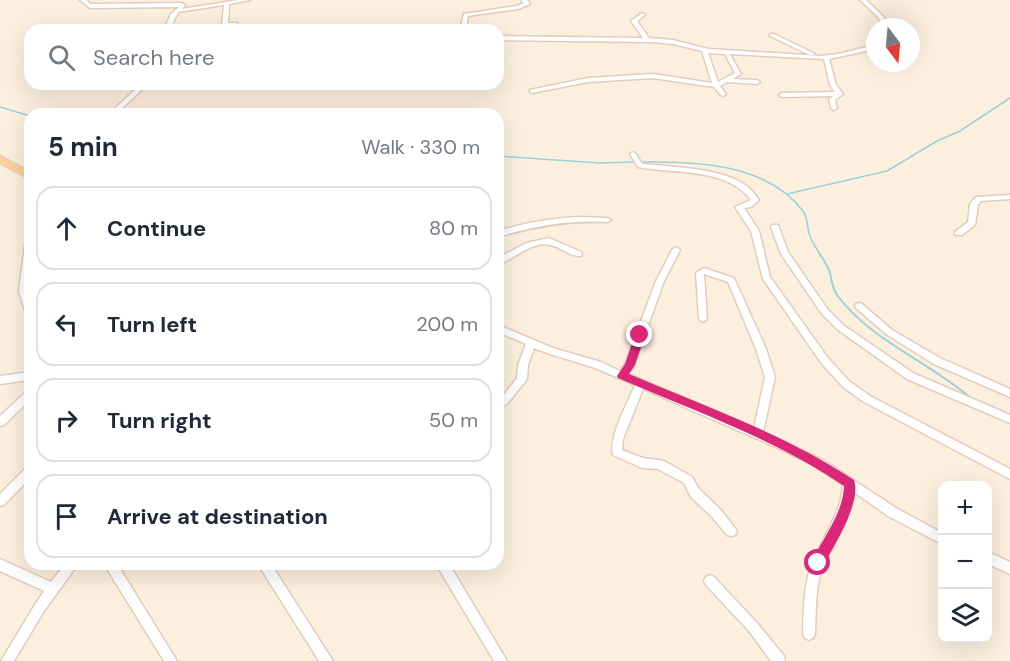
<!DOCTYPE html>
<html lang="en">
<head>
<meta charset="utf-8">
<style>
  body { margin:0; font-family:"DM Sans",sans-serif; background:#f2f2f3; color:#1f2937 }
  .controls { position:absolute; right:18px; bottom:18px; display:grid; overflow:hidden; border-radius:12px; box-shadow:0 6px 24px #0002 }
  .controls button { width:54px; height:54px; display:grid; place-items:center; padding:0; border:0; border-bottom:2px solid #e0e1e3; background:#fff; color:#1f2937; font:30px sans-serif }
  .compass { position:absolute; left:866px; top:18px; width:54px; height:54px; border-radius:50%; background:#fff; box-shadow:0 6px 24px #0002; rotate:164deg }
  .stop { position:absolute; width:18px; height:18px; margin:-14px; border:4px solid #db2777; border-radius:50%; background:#fff }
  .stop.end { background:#db2777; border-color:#fff; box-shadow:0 2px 6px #0008 }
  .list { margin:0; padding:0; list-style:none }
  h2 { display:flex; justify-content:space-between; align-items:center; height:78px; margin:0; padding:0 24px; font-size:26px }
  h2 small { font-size:20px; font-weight:400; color:#747a83 }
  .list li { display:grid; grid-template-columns:39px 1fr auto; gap:18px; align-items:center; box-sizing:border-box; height:84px; margin:0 12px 12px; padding:0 12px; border:2px solid #e0e1e3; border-radius:18px }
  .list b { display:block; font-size:22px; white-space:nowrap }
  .list em { font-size:20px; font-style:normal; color:#747a83 }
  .icon { flex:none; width:33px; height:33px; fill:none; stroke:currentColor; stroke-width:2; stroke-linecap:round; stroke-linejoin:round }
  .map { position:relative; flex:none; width:1010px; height:661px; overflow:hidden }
  .search { position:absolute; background:#fff; box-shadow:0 6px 24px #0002; left:24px; top:24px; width:480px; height:66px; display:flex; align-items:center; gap:15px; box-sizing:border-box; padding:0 21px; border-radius:18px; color:#747a83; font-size:22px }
  .panel { position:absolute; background:#fff; box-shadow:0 6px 24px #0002; left:24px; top:108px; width:480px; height:462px; border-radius:18px }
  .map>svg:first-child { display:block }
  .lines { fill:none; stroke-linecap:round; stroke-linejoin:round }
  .stream-far1 { stroke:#99d2d8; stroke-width:1.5 }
  .stream { stroke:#99d2d8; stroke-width:2 }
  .minor-casing { stroke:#e3ccbd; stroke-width:3 }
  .major-casing { stroke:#dbd2cf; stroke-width:3 }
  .minor { fill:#fff; fill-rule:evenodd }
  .major { fill:#ffd193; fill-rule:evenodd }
  .route { fill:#db2777 }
</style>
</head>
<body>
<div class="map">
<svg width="1010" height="661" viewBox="0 0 1010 661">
  <rect width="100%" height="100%" fill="#fdefde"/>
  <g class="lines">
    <path class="stream-far1" d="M0,107L30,116
      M498,156L600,163L634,162
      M643,162C697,161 767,164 803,211C808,218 807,226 809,233C811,241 816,248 820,254
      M787,194L887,171L937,141L960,131L1010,98"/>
    <path class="stream" d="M819,253C823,259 828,266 830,273C832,281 832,288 837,295C871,341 930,362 972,399"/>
    <defs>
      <path id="minor" d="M80,0H86L91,4L182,3L185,5L182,9L238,0H250L229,4L228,23H237V25L225,27L222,25L224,5L178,12L170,30H164L171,14L179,7L90,8Z
        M521,0H527L530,4L518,9L468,16L466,30H460L464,14L517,6L524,3Z
        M860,0H866L881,14L891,27H885L877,16Z
        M642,13L645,15L637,21L649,38L673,40L708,49L821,56L838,54L875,45V49L829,59L836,85L843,94L835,100L837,108L834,110L831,108L829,99L833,96L782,97L779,95L782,93L835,92L830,85L824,59L730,54L741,74L733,79L757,80L760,82L757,84L727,82L720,86L726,94L723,96L721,95L714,87L653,78L588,82L532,93L530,92V90L588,78L653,74L712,83L702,51L673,44L652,42L498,40V36L643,38L631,21ZM708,53L725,54L735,73L718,82Z
        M770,34H774L815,54L810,55L770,36Z
        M141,84H148L116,114H109Z
        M214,84H280L277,86C258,87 231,92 214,84Z
        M633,152L635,153L642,164C672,167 729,168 750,189C753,192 756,196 759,200L751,207L744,208L759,231L770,277L828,358L849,381L870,396L1010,469V479L864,402L843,387L822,364L763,279L751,231L735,207L751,200C727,167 673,174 638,167L630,154Z
        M1010,195V199L981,201L978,205L975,225L962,235H956L955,233L956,231L968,222L970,204L976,197Z
        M580,217L607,218L611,220L607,222C569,220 534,226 498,237V231C525,223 552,218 580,217Z
        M772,225H778L788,252L828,310L843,325L913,373L1010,415V423L907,379L837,329L822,314L781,254L771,227Z
        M30,235V269L27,291L30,300V317L26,314L19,291L26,238Z
        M549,238L581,252L582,254L581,256C570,257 561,247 550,245C534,240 513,259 498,265V258L526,243Z
        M676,247L680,250L664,281L634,365L628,374L754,428L765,377L756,349L728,282L704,274L707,319L703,322L699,319L696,273L704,268L734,278L766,349L775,377L763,432L823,460L896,508L942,533V544L888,516L854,492C850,519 833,540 823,565C815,587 816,611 815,634L813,638L809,640L805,638L803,634C804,611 803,586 812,564C822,537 841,515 843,485L815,466L769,444L643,389L623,439L622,450L643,458L664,461L692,477L699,489L721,510L737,531L735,535L731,536L727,535L713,518L691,497L684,483L658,469L642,468L613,455C608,439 628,402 635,385L595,368L547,353L534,348L528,365L527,379L507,404L504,405L501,404L499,401L517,378L518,365L526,344L498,332V325L553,348L601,362L620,371L625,364L656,281L672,250Z
        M859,303L862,304L892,330L940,358L1010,389V397L934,364L886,334L856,308L855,306L856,304Z
        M30,372V380L0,384V376Z
        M30,390V400L4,425L0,426V416L27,391Z
        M30,466V478L4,505L0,506V494L26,468Z
        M988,552L1010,562V574L988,564Z
        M0,559L51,582L65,564H78L44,611L14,661H1L36,603L44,591L0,571Z
        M104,564H117L177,661H164Z
        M258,564H271L333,661H319Z
        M436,564H449L507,661H494Z
        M710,575L714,577L757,623L784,656L785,661H771L749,631L706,585L704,581L706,577Z"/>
      <path id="major" d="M0,156L30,172V179L0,163Z"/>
    </defs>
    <use href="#minor" class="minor-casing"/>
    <use href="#major" class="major-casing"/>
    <use href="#minor" class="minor"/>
    <use href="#major" class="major"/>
  </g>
  <path class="route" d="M640,331L645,335L635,365L629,374C704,406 785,434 854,480C862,502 833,548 822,568L818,570L813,568L811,563C822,539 843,514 844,486C775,439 694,411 618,378L617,376L625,364L635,335Z"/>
</svg>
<div class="controls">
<button>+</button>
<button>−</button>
<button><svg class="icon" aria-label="layers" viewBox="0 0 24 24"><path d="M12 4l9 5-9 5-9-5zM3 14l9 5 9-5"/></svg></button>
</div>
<svg class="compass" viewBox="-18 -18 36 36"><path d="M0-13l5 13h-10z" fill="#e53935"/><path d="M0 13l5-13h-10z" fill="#747a83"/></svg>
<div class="stop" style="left:818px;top:563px"></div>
<div class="stop end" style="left:640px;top:335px"></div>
<div class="search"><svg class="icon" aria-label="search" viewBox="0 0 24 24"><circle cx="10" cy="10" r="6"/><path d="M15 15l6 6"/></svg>Search here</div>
<section class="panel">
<h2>5 min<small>Walk · 330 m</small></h2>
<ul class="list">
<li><svg class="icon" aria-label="ahead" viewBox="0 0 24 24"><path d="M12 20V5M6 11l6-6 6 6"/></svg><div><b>Continue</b></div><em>80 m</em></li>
<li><svg class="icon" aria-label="left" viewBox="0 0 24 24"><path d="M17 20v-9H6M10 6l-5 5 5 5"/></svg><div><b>Turn left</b></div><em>200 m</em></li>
<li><svg class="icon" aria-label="right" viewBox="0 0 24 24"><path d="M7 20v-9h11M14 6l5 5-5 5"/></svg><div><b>Turn right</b></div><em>50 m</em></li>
<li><svg class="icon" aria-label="arrive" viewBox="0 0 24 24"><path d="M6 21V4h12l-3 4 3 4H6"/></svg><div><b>Arrive at destination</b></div></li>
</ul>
</section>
</div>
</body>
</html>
